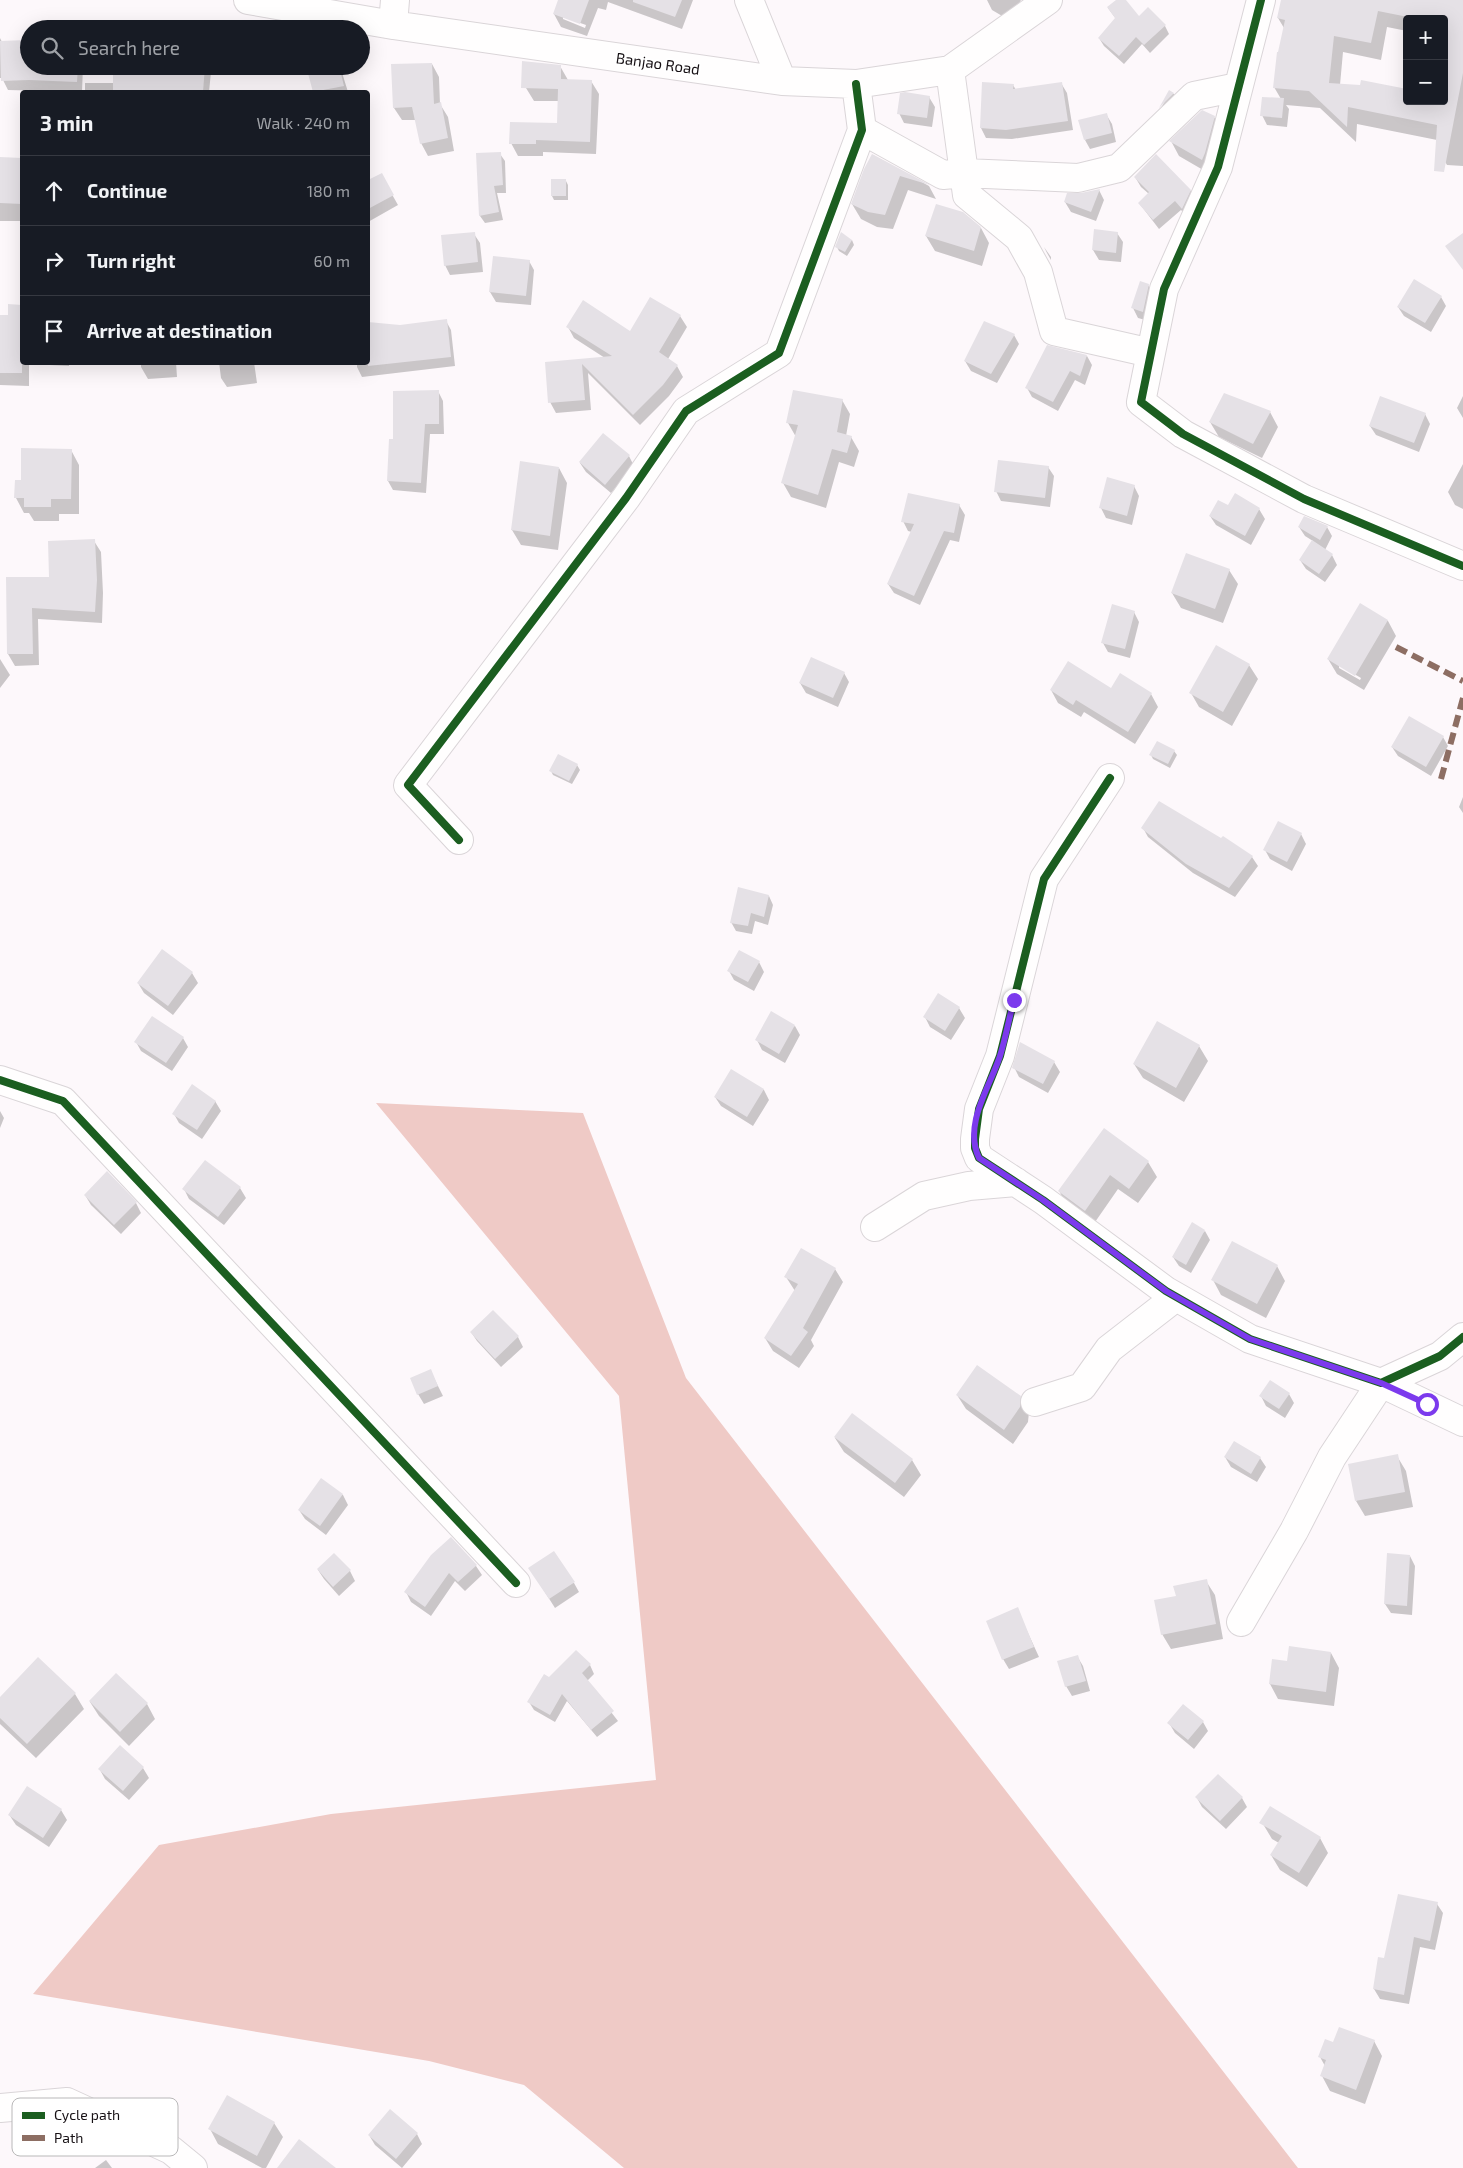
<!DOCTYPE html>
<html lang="en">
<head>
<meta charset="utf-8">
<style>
  body { margin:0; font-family:"Exo 2",sans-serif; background:#20242c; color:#f1f3f6 }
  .controls { position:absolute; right:15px; top:15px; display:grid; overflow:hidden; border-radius:5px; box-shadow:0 5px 20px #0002 }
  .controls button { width:45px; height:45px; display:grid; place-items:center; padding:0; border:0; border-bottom:1px solid #363941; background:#171b24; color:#f1f3f6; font:25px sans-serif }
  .stop { position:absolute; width:15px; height:15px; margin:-11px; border:4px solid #7c3aed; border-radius:50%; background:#fff }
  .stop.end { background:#7c3aed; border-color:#fff; box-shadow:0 1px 5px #0008 }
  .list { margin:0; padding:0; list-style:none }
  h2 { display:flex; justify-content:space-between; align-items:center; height:65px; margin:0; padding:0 20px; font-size:21px }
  h2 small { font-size:16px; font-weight:400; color:#9ea1a6 }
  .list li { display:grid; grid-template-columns:32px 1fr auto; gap:15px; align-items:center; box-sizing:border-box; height:70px; padding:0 20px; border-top:1px solid #363941 }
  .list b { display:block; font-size:19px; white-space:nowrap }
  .list em { font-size:16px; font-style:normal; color:#9ea1a6 }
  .icon { flex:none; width:28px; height:28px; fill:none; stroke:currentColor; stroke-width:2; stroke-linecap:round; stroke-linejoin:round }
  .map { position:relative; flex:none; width:1463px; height:2168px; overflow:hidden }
  .search { position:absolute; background:#171b24; box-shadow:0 5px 20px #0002; left:20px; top:20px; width:350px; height:55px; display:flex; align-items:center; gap:12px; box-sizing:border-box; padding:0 18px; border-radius:28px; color:#9ea1a6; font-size:19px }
  .panel { position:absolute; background:#171b24; box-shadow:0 5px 20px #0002; left:20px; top:90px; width:350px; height:275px; border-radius:5px }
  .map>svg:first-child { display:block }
  .forest { fill:#efcac6 }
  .shadow { fill:#0003; fill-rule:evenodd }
  .building { fill:#e5e1e6; fill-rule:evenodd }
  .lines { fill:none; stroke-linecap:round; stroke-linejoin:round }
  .minor-casing { stroke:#dad5d8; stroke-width:30 }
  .minor { stroke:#fffefe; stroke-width:28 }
  .quiet { stroke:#8d6e63; stroke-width:6; stroke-dasharray:12 6; stroke-linecap:butt }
  .cycleway-casing { stroke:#fff; stroke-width:11 }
  .cycleway { stroke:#1b5e20; stroke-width:8 }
  .route { stroke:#7c3aed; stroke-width:6 }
  .labels { text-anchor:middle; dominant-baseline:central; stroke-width:4; stroke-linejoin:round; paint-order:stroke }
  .street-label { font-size:15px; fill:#171115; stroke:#fff }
  .key { fill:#fff; stroke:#b9b8b9; stroke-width:1 }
  .key-label { font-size:14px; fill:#171115 }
</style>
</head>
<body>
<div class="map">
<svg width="1463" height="2168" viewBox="0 0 1463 2168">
  <rect width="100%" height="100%" fill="#fdf8fb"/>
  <path class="forest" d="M376,1103L583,1113L686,1378L1298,2168H624L524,2085L429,2061L33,1994L159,1845L331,1814L656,1780L619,1396Z"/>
  <path class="shadow" d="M559,0H693L682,29L608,2L606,10L598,8L587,36L561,27L554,14ZM563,17L586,25L585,28L563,19Z
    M987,0H1021L1009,20L992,10Z
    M1117,0H1124L1139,18L1165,26L1169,34L1150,53L1142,44L1124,64L1104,46L1099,38L1116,19L1108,8Z
    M1282,0H1463V166L1447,165L1437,148V140L1357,124L1356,142L1320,108L1286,105L1289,109L1287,127L1267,125L1262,115L1281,99L1274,87L1284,28L1278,18ZM1407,19H1444V101H1407L1340,85L1343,52L1381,60L1387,27L1407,31Z
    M183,25H196L230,29H151L183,28Z
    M0,38L2,42L29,41V66H83L82,92L8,90L2,78H0Z
    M536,63L560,66L568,80L591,81L599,94L596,154L543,152V156H518L511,143L558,124L559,101H534L526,88Z
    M432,64L439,77L440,104L448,117L454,151L428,156L421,143L416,120H402L394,108Z
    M151,66H246L245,74L211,72L209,92H85V83H114L150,76Z
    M312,66H340L348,92H314L308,67Z
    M1061,83L1067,93L1073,130L1012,139L986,138L981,128L983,84L1013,85L1016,90Z
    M1170,92L1174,94L1182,109L1169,121L1161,108Z
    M929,97L935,107L932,127L904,123L899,113Z
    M1106,114L1112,124L1116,142L1090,149L1085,140Z
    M1214,117L1223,132L1210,174L1179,156L1171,141Z
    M500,154L505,161L506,193H497L503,220L485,223L480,216Z
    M873,155L929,186L936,199L908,190L893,229L877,227L861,219L852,204Z
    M0,158L22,159V221H0Z
    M381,175L398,205L368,222V182Z
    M1135,177L1190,190L1196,200L1188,217L1181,210L1159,229L1139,203L1149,194L1141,187Z
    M566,181L568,185V200H554L552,196Z
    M1099,190L1104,200L1096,221L1071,212L1065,202L1082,194Z
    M981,228L989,243L982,266L935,251L926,236Z
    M1117,233L1123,242L1121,262L1099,260L1093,250Z
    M474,234L480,243L483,272L450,275L445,265Z
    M852,240L854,245L847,256L839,251L837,247Z
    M1044,247L1051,257V260L1047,253Z
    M529,261L534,270L531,305L496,302L490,292Z
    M1148,285L1154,295L1149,321L1138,318L1133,308Z
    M1441,297L1446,306L1431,332L1404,316L1398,307Z
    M9,306H22V362H69V366L29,364V386L0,385V316H9Z
    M680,316L687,327L668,359L677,366L683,377L669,396L640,425L588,373L591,410L556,413L550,402L546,363L605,358L574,338L568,327L631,332Z
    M446,321L451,330L455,366L362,377L357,367V362H368V323L400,326Z
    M1014,335L1019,344L997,383L971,371L965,361Z
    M1087,356L1092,365L1085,385L1075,380L1058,411L1032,397L1027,388Z
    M141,362H176L177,377L148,379L141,367Z
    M219,362H254L257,383L227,387L221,378Z
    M438,391L443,401L444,434H430L426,493L393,490L388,481L394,440Z
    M1463,396V418L1457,408Z
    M842,400L850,414L846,436L851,437L859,451L854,467L839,462L826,508L791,497L783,483L796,437L788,423Z
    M1270,412L1278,427L1262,458L1219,437L1210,422Z
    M1425,414L1430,424L1419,452L1376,435L1370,426Z
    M71,450L79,465V514H59V521H34L29,513H24L16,498L23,481Z
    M629,456L634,466L611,493L586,472L580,463Z
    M1463,464V509L1455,505L1448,492Z
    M1048,467L1054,476L1050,507L1001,501L996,491Z
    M559,468L567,483L558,550L521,545L512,530Z
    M1134,486L1139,496L1132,525L1106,518L1101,508Z
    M959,505L965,515L959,542L950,540L920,605L894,593L888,584L912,532L908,531L903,521Z
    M1229,507L1259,509L1265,519L1251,545L1216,525L1210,516Z
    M1299,527H1327L1332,536L1325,550L1332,555L1337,565L1325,582L1306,569L1300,560L1313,541L1305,536Z
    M94,541L101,552L103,593L102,623L38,619L39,665L15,666L8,654L7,579L50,578Z
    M1229,570L1238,584L1223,623L1181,608L1172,593Z
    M1361,605L1388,621L1396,636L1364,690L1337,674L1328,659ZM1339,665L1361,678L1360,680L1339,668Z
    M1134,612L1139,622L1130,658L1108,652L1103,643Z
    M0,659L10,675L0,688Z
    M1249,665L1258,679L1232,726L1199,707L1191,693Z
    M844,673L849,682L838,707L806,693L800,683Z
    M1051,690H1111L1151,694L1158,707L1135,744L1084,712L1081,717L1058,703Z
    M1443,737L1448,746L1431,776L1398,756L1392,747Z
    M1174,751L1177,755L1170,768L1153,759L1151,755Z
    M577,765L580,770L572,784L553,775L551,771Z
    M1463,797V813L1459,807Z
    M1143,828L1252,857L1258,866L1235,897L1193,873L1148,837Z
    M1301,834L1306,844L1292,871L1270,859L1265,850Z
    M769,896L773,905L768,925L755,921L752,934L736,931L731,922Z
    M162,951L192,973L198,983L173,1015L144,993L138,983Z
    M759,962L764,972L754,991L734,980L729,971Z
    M939,995L959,1008L965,1018L951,1040L930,1027L925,1017Z
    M1158,1023L1199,1046L1208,1061L1184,1102L1143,1078L1134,1064Z
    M795,1026L800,1035L785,1063L762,1050L757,1040Z
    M183,1038L188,1047L172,1071L141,1051L136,1042Z
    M1020,1044L1054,1062L1060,1072L1048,1093L1019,1077L1014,1067Z
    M731,1071L764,1090L769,1100L753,1126L721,1106L715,1097Z
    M215,1101L221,1111L202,1139L179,1123L174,1114Z
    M0,1111L4,1118L0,1128Z
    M1104,1130L1148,1162L1157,1177L1138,1203L1118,1189L1093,1225L1068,1206L1059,1191Z
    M240,1188L246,1198L224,1225L189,1199L184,1189Z
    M85,1195L136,1203L141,1213L121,1234L91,1205Z
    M1205,1231L1210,1240L1191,1273L1179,1266L1173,1257Z
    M1277,1266L1285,1281L1266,1318L1221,1295L1213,1280Z
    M835,1269L843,1282L811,1340L814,1346L799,1368L773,1351L765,1338L795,1291L786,1277Z
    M471,1332L518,1337L523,1347L501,1367L477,1341Z
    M430,1370L443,1396L424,1404L418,1394Z
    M1289,1394L1294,1403L1285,1418L1266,1406L1261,1396Z
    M957,1395L1020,1397L1029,1412L1028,1422L1013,1444L966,1409Z
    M853,1415L912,1460L921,1475L904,1497L844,1452L835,1438Z
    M1397,1456L1406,1471L1413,1507L1365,1516L1356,1501Z
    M1225,1457L1260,1458L1266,1467L1257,1482L1231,1467Z
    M321,1480L343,1495L348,1505L326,1535L305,1519L299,1510Z
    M451,1538L476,1566L482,1575L465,1591L455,1581L431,1616L411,1602L406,1592Z
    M1410,1556L1415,1566L1412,1615L1391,1613L1385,1604Z
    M337,1557L350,1571L355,1581L339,1596L324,1579L318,1570Z
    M536,1578L574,1583L579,1592L555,1608Z
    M1206,1581L1215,1595L1223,1639L1171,1649L1162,1634L1177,1597Z
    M1017,1609L1039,1657L1009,1669L1003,1659Z
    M1331,1653L1339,1668L1334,1706L1278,1699L1270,1684L1288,1662Z
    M1077,1656L1083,1666L1090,1691L1072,1696L1066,1686Z
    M38,1659L75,1694L84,1709L36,1758L0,1724V1699Z
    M590,1665L594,1674L587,1681L618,1721L597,1737L567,1701L555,1722L534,1710L529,1702L549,1679Z
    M90,1702L147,1704L155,1719L129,1746L99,1716Z
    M1203,1722L1208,1731L1194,1749L1175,1733L1169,1723Z
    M120,1747L143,1768L149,1778L129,1800L105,1779L100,1770Z
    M1197,1798H1242L1247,1807L1226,1829L1202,1807Z
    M61,1810L67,1820L49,1847L16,1825L10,1816Z
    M1263,1824L1320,1838L1328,1853L1307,1887L1280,1870L1271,1855L1279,1843L1272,1839Z
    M1437,1904L1443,1913L1435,1950L1420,1947L1409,2004L1380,1999L1374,1989Z
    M1374,2041L1382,2056L1365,2104L1330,2091L1322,2076L1325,2066L1320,2057L1334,2044Z
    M274,2123L283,2137L266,2168H262L218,2144L210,2129Z
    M417,2134L422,2144L402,2168L375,2145L369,2135Z
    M106,2160L112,2168H95Z"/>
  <path class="building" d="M558,0H589L580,24L553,14Z
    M633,0H682L675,17L633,2Z
    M1116,0H1126L1139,16L1148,7L1166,25L1144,45L1136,37L1119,56L1098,38L1115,18L1107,7Z
    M1281,0H1463V73L1444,172L1434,171L1437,125L1348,107L1347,127L1309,91L1273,88L1277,52H1278L1285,20L1277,18ZM1378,11L1418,19H1444V101H1407V89L1361,80L1360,85L1329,83L1334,36L1371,43Z
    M27,40L28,66H78L77,82L29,80L1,81L0,41Z
    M522,61L561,65V79L592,80L590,142L536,140V144H509L510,122L557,123L558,89L521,88Z
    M432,63L434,104L441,102L448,138L420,144L412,107L393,108L391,64Z
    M149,66H205L203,92H113V73L149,74Z
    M306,66H339L344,86L313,92Z
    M982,82L1014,84L1013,89L1062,82L1068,121L1006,130L980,128Z
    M1169,90L1174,93L1159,108Z
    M905,92L930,96L927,118L897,114L900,93Z
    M1262,97L1284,98L1282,118L1260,116Z
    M1202,110L1215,116L1205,153L1202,160L1169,141Z
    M1107,113L1112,133L1084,140L1078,120Z
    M501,152L503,185L494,186L499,212L479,216L476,153Z
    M872,154L930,185L900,176L885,215L868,212L851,204L864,169Z
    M1156,154L1191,190L1182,209L1175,201L1153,220L1138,203L1149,192L1134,177Z
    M0,157L22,158V204L0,203Z
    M382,173L394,195L368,209V180Z
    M551,179H566V196H551Z
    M1100,189L1091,212L1064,202L1067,193H1081Z
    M936,204L963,212L981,227L974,251L925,236Z
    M1094,229L1118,232L1116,253L1092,250Z
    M475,232L478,262L444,266L441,235Z
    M841,232L852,240L845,252L835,247Z
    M1463,233V270L1445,246Z
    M493,256L530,260L526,296L489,292Z
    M1414,279L1442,296L1425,323L1397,307Z
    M1140,281L1149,284L1143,312L1131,308Z
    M650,297L681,315L659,352L678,365L663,385L633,415L582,364L585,400L548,403L545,362L612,356L566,327L583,300L630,331Z
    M8,304L22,305V373H0V315H8Z
    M447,319L451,357L368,366V322L400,325Z
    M984,321L1015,334L991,374L964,361Z
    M1047,345L1087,355L1080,376L1070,371L1053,402L1025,388Z
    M439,390V424H425L421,483L387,481L389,439H393V391Z
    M793,390L843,399L837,432L852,436L847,453L832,449L818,495L781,483L798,425L786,423Z
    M1224,393L1271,411L1253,444L1209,422Z
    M1380,396L1426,413L1414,443L1369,426Z
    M603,433L630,455L605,485L579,462Z
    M21,448L72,449L71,499H51V507H24V498H14L15,480H21Z
    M998,460L1049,466L1045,498L994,492Z
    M520,461L559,467L550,536L511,530Z
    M1107,477L1135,485L1127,516L1099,508Z
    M908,493L960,504L954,533L944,531L914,596L887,584L914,524L901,522Z
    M1235,493L1260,508L1245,536L1209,516L1218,500L1228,505Z
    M1304,516L1328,526L1320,540L1298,527Z
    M95,539L97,580L95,612L32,608L33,654H7L6,577H49L48,541Z
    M1312,540L1333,554L1319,574L1299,560Z
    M1186,553L1230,569L1215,609L1171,593Z
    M1360,603L1388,620L1355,676L1327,659Z
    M1112,604L1135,611L1125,649L1101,643Z
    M1216,645L1250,664L1223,712L1189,693Z
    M811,657L845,672L833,698L799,683Z
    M1068,661L1111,688L1120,673L1152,693L1128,732L1076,700L1073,705L1050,690Z
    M1409,716L1444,736L1426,767L1391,747Z
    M1157,741L1175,750L1168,764L1149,755Z
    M558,754L578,764L569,781L549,771Z
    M1159,801L1221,838L1223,836L1253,856L1229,888L1186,864L1141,828Z
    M1278,821L1302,833L1287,862L1263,850Z
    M738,887L769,895L764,917L751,913L748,926L730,923Z
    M162,949L193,972L168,1006L137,983Z
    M739,950L760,961L748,982L727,971Z
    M938,993L960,1007L945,1031L923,1017Z
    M771,1011L795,1025L779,1054L755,1040Z
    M152,1016L184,1037L166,1063L134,1042Z
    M1157,1021L1200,1045L1176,1088L1133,1064Z
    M1020,1042L1055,1061L1043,1084L1012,1068Z
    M731,1069L764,1089L747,1117L714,1097Z
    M192,1084L216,1101L197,1130L172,1114Z
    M1104,1128L1149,1161L1129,1189L1110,1175L1085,1211L1058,1191Z
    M205,1160L241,1187L218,1217L182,1189Z
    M107,1171L137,1202L114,1225L84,1195Z
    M1192,1222L1205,1230L1186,1265L1172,1257Z
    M1232,1241L1278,1265L1257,1304L1211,1280Z
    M801,1248L836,1268L803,1328L808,1332L791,1356L764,1338L798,1284L784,1277Z
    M493,1310L519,1336L495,1359L470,1332Z
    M977,1365L1021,1396L1020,1407L1004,1430L956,1395Z
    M431,1369L438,1386L417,1395L410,1378Z
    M1270,1380L1290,1393L1279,1409L1259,1396Z
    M852,1413L913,1459L895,1483L834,1437Z
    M1234,1441L1261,1457L1251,1474L1224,1457Z
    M1398,1454L1405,1492L1355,1501L1348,1464Z
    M321,1478L343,1494L320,1526L298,1510Z
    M451,1537L477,1565L458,1582L449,1573L425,1607L404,1592L431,1555Z
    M554,1551L575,1582L549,1599L528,1568Z
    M334,1553L351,1570L333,1587L317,1569Z
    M1387,1553L1410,1555L1407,1606L1384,1604Z
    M1207,1579L1216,1624L1161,1635L1154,1600L1176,1596L1173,1586Z
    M1018,1607L1034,1647L1002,1660L986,1621Z
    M1289,1646L1331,1652L1326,1692L1269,1684L1272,1659L1287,1661Z
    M576,1650L591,1664L582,1673L614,1711L591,1730L562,1694L550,1715L527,1702L544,1674L549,1677Z
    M1078,1655L1086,1681L1065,1687L1057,1661Z
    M38,1657L76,1693L27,1744L0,1718V1697Z
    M116,1673L148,1703L120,1732L89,1701Z
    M1183,1704L1204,1721L1188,1740L1167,1723Z
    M120,1745L144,1767L123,1791L98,1769Z
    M1218,1774L1243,1797L1220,1821L1195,1797Z
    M27,1786L62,1809L43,1838L8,1815Z
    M1270,1806L1321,1837L1299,1873L1270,1855L1282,1836L1259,1823Z
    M1398,1894L1438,1902L1430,1941L1414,1937L1404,1995L1373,1989L1378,1957L1384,1958Z
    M1339,2027L1375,2040L1356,2090L1320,2076L1326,2060L1318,2057L1325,2039L1333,2042Z
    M227,2095L275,2122L257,2156L208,2129Z
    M390,2109L418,2133L396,2159L368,2135Z
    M299,2139L336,2168H277Z"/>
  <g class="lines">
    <defs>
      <path id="minor" d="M248,0L393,25L782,81L856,84L950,70L1048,0
        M749,0L782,81
        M1261,0L1218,167L1164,289L1141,402L1183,434L1304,499L1463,566
        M393,25L395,0
        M950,70L967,195L1019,238L1038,272L1054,331L1151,353
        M862,130L943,175L964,173L1078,178L1119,168L1194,96L1238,87
        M1110,778L1044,879L1000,1056L979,1109L975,1139V1148L979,1158L1043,1200L1166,1291L1250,1339L1381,1383L1440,1356L1463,1337
        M459,840L408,785L626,498L686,411L779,353L862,130L856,84
        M0,1080L63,1101L516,1583
        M875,1227L924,1196L969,1186L1016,1182
        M1035,1402L1082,1387L1109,1349L1176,1297
        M1241,1622L1294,1531L1332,1457L1381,1383L1463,1422
        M0,2108L67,2102L171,2150L193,2168"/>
    </defs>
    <use href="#minor" class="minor-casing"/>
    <use href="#minor" class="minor"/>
    <path class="quiet" d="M1396,647L1463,681
      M1441,779L1463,698"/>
    <defs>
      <path id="cycleway" d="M1261,0L1218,167L1164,289L1141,402L1183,434L1304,499L1463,566
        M1110,778L1044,879L1000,1056L979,1109L975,1139V1148L979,1158L1043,1200L1166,1291L1250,1339L1381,1383L1440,1356L1463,1337
        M459,840L408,785L626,498L686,411L779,353L862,130L856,84
        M0,1080L63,1101L516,1583"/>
    </defs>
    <use href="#cycleway" class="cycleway-casing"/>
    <use href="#cycleway" class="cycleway"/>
  </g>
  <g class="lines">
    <path class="route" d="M1014,1000C1009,1018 1006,1037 1000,1056C990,1087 963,1124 979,1158L1043,1200L1166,1291L1250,1339L1381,1383L1427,1404"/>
  </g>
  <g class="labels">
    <g class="street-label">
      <text transform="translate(658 63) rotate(8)">Banjao Road</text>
    </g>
  </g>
  <rect x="12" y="2098" width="166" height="58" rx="8" class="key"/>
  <rect x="22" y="2112" width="23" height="7" fill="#1b5e20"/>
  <rect x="22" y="2135" width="23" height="6" fill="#8d6e63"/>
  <g class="key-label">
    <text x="54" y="2120">Cycle path</text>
    <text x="54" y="2143">Path</text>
  </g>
</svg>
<div class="controls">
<button>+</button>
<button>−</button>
</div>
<div class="stop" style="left:1427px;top:1404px"></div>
<div class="stop end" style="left:1014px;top:1000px"></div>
<div class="search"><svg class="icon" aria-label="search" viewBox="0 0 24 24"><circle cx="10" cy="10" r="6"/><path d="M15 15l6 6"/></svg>Search here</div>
<section class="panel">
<h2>3 min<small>Walk · 240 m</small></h2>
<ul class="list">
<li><svg class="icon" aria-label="ahead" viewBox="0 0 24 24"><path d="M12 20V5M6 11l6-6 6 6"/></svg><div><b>Continue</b></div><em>180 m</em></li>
<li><svg class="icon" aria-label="right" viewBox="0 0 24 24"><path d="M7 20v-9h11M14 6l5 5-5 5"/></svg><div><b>Turn right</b></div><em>60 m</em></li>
<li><svg class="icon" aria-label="arrive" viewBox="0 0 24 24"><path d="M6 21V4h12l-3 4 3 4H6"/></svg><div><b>Arrive at destination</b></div></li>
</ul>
</section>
</div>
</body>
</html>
